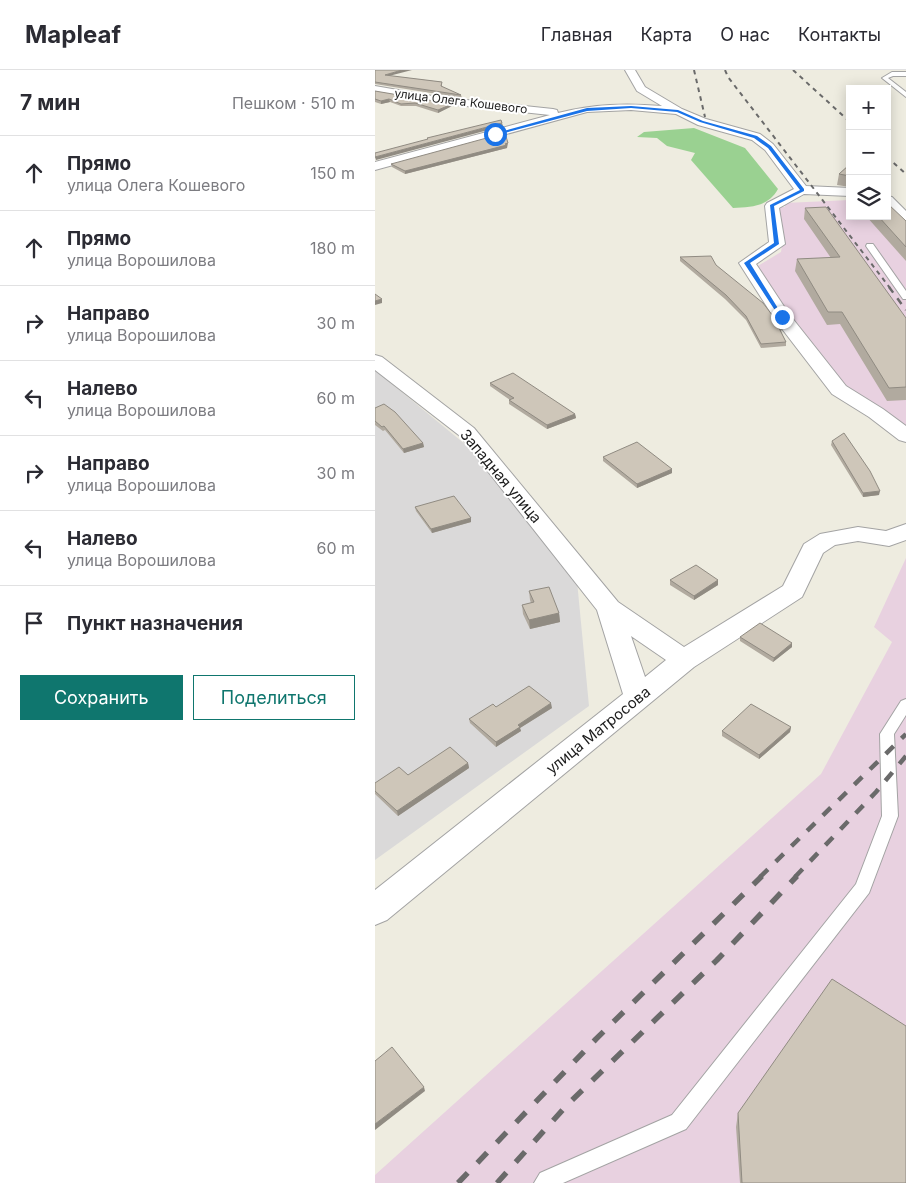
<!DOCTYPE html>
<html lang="ru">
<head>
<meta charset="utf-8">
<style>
  body { margin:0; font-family:Inter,sans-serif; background:#f2f2f3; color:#2b2b33 }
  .controls { position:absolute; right:15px; top:15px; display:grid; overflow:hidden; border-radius:0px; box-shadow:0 2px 12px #0003 }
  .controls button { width:45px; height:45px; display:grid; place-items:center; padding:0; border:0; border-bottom:1px solid #e1e1e2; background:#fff; color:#2b2b33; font:25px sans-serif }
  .stop { position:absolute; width:15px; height:15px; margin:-11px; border:4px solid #1a73e8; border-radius:50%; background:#fff }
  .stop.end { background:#1a73e8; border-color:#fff; box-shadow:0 1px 5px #0008 }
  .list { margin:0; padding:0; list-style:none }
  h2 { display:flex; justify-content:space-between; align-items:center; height:65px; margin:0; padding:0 20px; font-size:21px }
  h2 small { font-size:16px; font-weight:400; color:#7c7c81 }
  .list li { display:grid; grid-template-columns:32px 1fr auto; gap:15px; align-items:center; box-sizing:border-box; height:75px; padding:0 20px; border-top:1px solid #e1e1e2 }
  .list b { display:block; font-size:19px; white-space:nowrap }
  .list p { margin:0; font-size:16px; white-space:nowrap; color:#7c7c81 }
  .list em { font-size:16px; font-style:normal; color:#7c7c81 }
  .actions { display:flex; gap:10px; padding:15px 20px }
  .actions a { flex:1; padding:11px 0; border:1px solid #0f766e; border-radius:0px; text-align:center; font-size:18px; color:#0f766e }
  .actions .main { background:#0f766e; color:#fff }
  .icon { flex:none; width:28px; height:28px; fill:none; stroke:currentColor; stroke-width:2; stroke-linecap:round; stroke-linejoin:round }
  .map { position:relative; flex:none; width:531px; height:1113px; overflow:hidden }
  header { display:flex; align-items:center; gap:30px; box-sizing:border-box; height:70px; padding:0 25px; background:#fff; border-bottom:1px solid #e1e1e2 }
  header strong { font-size:24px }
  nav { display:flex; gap:28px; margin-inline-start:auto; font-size:18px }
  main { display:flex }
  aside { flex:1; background:#fff }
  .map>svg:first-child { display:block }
  .residential { fill:#dad9d9 }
  .industrial { fill:#e8d1e0 }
  .forest { fill:#9ad191 }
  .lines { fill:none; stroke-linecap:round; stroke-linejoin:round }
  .lane-casing { stroke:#a3a3a3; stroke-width:2 }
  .street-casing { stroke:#a3a3a3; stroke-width:2 }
  .lane { fill:#fff; fill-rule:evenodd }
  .street { fill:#fff; fill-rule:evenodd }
  .rail-far3 { stroke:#6a6a6a; stroke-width:2; stroke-dasharray:4.5 4.5; stroke-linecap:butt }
  .rail-far2 { stroke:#6a6a6a; stroke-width:2.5; stroke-dasharray:7 7; stroke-linecap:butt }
  .rail-far1 { stroke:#6a6a6a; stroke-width:4.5; stroke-dasharray:11 11; stroke-linecap:butt }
  .rail { stroke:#6a6a6a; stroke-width:5.5; stroke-dasharray:14 14; stroke-linecap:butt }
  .wall { fill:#b1aa9f }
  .shaded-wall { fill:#908b82 }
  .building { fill:#cec6b9; stroke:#908b82 }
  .route { fill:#1a73e8 }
  .labels { text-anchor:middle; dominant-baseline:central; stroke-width:4; stroke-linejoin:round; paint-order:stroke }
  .far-street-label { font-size:12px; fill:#1c1c1c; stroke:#fff }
  .street-label { font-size:15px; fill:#1c1c1c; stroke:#fff }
</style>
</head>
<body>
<header>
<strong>Mapleaf</strong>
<nav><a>Главная</a><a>Карта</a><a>О нас</a><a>Контакты</a></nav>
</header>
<main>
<aside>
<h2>7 мин<small>Пешком · 510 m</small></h2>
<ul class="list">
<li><svg class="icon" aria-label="ahead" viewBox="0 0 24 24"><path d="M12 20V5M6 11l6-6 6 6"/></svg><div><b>Прямо</b><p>улица Олега Кошевого</p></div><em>150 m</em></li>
<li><svg class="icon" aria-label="ahead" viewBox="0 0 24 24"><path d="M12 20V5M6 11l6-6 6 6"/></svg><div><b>Прямо</b><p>улица Ворошилова</p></div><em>180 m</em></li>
<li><svg class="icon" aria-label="right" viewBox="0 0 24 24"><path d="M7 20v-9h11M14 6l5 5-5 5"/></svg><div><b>Направо</b><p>улица Ворошилова</p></div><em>30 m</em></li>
<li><svg class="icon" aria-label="left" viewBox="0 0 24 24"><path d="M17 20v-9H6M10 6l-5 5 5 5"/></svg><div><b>Налево</b><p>улица Ворошилова</p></div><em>60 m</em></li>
<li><svg class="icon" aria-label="right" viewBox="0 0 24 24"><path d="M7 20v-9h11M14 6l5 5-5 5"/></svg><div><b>Направо</b><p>улица Ворошилова</p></div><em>30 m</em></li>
<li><svg class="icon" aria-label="left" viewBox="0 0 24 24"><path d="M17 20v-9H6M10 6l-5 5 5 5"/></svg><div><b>Налево</b><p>улица Ворошилова</p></div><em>60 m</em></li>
<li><svg class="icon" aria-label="arrive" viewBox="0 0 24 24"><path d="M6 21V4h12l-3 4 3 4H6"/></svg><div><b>Пункт назначения</b></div></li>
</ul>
<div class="actions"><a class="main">Сохранить</a><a>Поделиться</a></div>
</aside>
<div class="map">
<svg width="531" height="1113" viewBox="0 0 531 1113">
  <rect width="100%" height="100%" fill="#eeece0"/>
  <path class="residential" d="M0,300L125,403L202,511L214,636L0,790Z"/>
  <path class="industrial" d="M475,130V146H512L531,159V360L465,315L381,197L406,182L409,164L403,137H410V133Z
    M531,488V1113H0V1105L446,704L517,572L499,557Z"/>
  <path class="forest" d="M319,58L370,78L403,119C393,137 376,137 358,138L316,90L320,83L292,76L282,68L262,67L269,62Z"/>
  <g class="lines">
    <defs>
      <path id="lane" d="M517,2H531V6H518L513,8L531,22V27L507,8Z
        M492,174H498L531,221V229H528L491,176Z
        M531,629V645L519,664L523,746L494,823L311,1059L188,1113H159L165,1103L297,1045L481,814L507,746L505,664L526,631Z"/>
      <path id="street" d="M250,0H260L270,17L307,39L331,49L385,64L398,74L431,116L475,118V126L429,124L404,138L410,174L381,194L414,244L471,316L508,339L531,356V372L524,370L494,347L457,324L401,251L364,193L394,172L390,136L392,133L419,119L390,80L377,70L323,55L301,44L256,40L212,42L0,100V92L175,45L63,33L0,22V16L63,27L178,39L182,40L183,43C219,34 250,33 287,36L262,21Z
        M512,126L517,127L531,141V153L526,152L512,138Z
        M0,285L7,287L99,358L243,532L309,577L408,516L429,474L445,464L483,457L511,461L531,454V470L514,476L483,471L460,475L448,483L427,527L319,597L12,850L0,855V820L248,624L222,540L85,366L0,300ZM256,566L291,590L270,607Z"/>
    </defs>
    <use href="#lane" class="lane-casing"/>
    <use href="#street" class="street-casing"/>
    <use href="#lane" class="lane"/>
    <use href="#street" class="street"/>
    <path class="rail-far3" d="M319,0L330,47
      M350,0L353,7L515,218
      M418,0L475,52
      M512,87L531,104"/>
    <path class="rail-far2" d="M514,217L531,240"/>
    <path class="rail-far1" d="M385,807L531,664
      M420,807L501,722L531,686"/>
    <path class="rail" d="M83,1113L221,969L387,806
      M122,1113L192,1035L342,890L422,806"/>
  </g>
  <path class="wall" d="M0,0L16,6L67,12V17L86,25L87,28L0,14Z
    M0,21L77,36L63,43L41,36H26L15,32L6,34L0,32Z
    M132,76V78L30,104L17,97L16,94Z
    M475,95V117L462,115L464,104Z
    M430,138L531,248V330L512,331L465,254L452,255L420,201L422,189L456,188L429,149Z
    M491,146H512L531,151V191Z
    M305,187L407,258L406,262L411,272V276L386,278L371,250L350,229L305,191Z
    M115,313L200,344L201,348L172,359L134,334V330H135L115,316Z
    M0,338L48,373L49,377L29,383L10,360L8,361L0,355Z
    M457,371L504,425L488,427L456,375Z
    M228,387L297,403L262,418L228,391Z
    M40,437L96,448V452L57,463L41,441Z
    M295,510H343V515L319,530L295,515Z
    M154,521L184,543L185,552L155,559L148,544L147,535L156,533L155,530Z
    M365,567L417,577L398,592L365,571Z
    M121,637L177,638L145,658L146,661L121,677L95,653L94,649Z
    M416,657L415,662L384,689L347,666V661Z
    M93,693L94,698L23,746L0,724V713L33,705Z
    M363,1043L531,1113H365L361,1057Z"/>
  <path class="shaded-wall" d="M27,0H37L10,7V5Z
    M14,29L15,32L6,34V31Z
    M77,34V36L63,43V40Z
    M127,53L128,56L1,90L0,87Z
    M133,73L132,78L30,104V101Z
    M7,229V233L0,235V231Z
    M200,344L201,348L172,359V355Z
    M48,373L49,377L29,383L28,379Z
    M297,399V403L262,418V414Z
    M505,421L504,425L488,427V423Z
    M96,448V452L57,463L56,459Z
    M343,510V515L319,530V526Z
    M184,543L185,552L155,559L154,550Z
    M417,573V577L398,592L399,588Z
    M176,633L177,638L145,658L146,661L121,677V672L143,655Z
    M416,657L415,662L384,689V685Z
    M93,693L94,698L23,746L22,741Z
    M49,1017L50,1021L0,1060V1054Z"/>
  <path class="building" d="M0,0H27L10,5L67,12L66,16L86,25L0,12Z
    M0,21L77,34L63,40L40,33L26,34L14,29L6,31L0,29Z
    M126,50L127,53L0,87V83L53,69L52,68Z
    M130,63L133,73L130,74L132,75L30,101L16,94Z
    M474,95L475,106L464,104Z
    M512,133L531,151V177L503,146H512Z
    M451,137L531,248V317L514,318L467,242H453L422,189L465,187L430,138Z
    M336,186L341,195L388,233L407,258H404L411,272L386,274L371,246L351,225L305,187Z
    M0,224L7,229L0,231Z
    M138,303L200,344L172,355L134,330L139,328L115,313Z
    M9,334L20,342L48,373L28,379L9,356L7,357L0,351V338Z
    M469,363L495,401L505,421L488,423L457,371Z
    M262,372L297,399L262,414L228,387Z
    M79,426L96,448L56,459L40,437Z
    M321,495L343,510L319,526L295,510Z
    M174,517L184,543L154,550L147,535L159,532L154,521Z
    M385,553L417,573L399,588L365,567Z
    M154,616L176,633L143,655L145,657L121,672L94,649L118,634L121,637Z
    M376,634L416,657L384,685L347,661Z
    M75,677L93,693L22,741L0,721V713L24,697L33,705Z
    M457,909L531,956V1113H367L363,1043Z
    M17,977L49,1017L0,1054V991Z"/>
  <path class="route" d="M256,36L303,40L328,51L382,66L396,76L429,119V121L399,136L404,174L375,193L409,248H405L369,193L399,173L395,135L425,120L393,78L379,68L325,52L302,42L256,38L212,41L122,65L118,64L212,38Z"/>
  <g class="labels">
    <g class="far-street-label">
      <text transform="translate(86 31) rotate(7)">улица Олега Кошевого</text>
    </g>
    <g class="street-label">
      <text transform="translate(126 406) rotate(50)">Западная улица</text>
      <text transform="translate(223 660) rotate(-39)">улица Матросова</text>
    </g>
  </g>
</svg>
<div class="controls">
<button>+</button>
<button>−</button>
<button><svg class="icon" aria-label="layers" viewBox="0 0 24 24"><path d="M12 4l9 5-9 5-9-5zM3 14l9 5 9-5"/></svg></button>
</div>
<div class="stop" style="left:120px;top:64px"></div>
<div class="stop end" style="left:407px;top:247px"></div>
</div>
</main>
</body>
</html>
